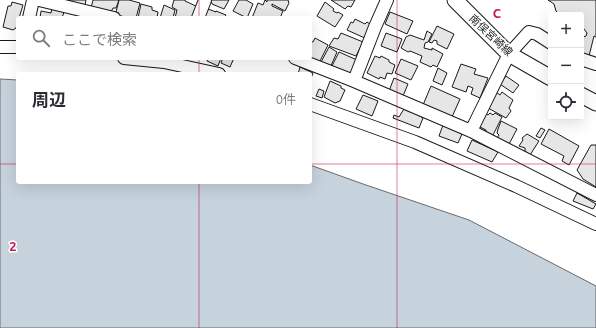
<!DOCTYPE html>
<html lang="ja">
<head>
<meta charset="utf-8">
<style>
  body { margin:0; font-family:Ubuntu,"Noto Sans JP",sans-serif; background:#f2f2f3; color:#2b2b33 }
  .controls { position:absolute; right:12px; top:12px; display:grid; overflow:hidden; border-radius:4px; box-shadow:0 4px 16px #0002 }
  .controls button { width:36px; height:36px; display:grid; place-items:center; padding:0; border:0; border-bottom:1px solid #e1e1e2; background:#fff; color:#2b2b33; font:20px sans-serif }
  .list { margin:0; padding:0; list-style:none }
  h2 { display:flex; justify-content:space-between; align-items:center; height:52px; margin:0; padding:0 16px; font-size:17px }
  h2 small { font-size:13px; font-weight:400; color:#7c7c81 }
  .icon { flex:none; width:22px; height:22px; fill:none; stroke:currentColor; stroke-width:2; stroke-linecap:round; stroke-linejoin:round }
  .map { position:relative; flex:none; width:596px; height:328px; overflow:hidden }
  .search { position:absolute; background:#fff; box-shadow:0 4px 16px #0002; left:16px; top:16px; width:296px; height:44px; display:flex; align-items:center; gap:10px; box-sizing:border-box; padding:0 14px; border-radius:4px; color:#7c7c81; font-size:15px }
  .panel { position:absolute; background:#fff; box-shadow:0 4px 16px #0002; left:16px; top:72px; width:296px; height:112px; border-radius:4px }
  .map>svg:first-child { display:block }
  .water { fill:#c6d2dc; stroke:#6a6a6a }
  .building { fill:#e6e6e6; stroke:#1a1a1a }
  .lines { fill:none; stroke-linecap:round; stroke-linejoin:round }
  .minor-casing { stroke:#1a1a1a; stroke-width:14 }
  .major-casing { stroke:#1a1a1a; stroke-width:17 }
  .minor { stroke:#fff; stroke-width:12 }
  .major { stroke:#fff; stroke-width:15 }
  .grid { fill:none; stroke:#c2185b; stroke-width:1; stroke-opacity:0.55 }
  .labels { text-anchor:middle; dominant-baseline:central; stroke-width:3; stroke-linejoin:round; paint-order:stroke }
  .street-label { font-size:11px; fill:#1a1a1a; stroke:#fff }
  .grid-label { font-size:13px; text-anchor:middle; font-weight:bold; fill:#c2185b; stroke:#fff; stroke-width:3; stroke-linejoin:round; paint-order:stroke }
</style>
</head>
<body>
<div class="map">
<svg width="596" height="328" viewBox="0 0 596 328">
  <rect width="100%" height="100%" fill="#fff"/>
  <path class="water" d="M0,79L18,80V182H310V165L366,185L469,220L596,286V328H0Z"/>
  <path class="building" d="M68,0H86L85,5L72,2Z
    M93,0H119L116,8H113L110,14L91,8Z
    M119,0H129L140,3L136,18H128L118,15L119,13L116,12Z
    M174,0H185V1L198,7L195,18H175L177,10L172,7Z
    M209,0H229L224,9L212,4V3Z
    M239,0H246L253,4L247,18L233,11Z
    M265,0L267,2V0H288L289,3L285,11L272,4V6L283,11L280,18H252L258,3L263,5Z
    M331,0H355L351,7L348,6L345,9Z
    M548,0H596V37L594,36L589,56L581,54V38L586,36L587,33L581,25V15H560L556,11L554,4Z
    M12,2L23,5L16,28L13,30L3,27L8,6H11Z
    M325,2L334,9L333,11L337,13L338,12L343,15L335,27L317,16Z
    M141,4L152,7V10L158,12L157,18H138Z
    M164,5L175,10L173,18H160Z
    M52,8L64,12L62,18H40L41,11L51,13Z
    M208,9L216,12V11L226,15L224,18H204Z
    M390,12L413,21L407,34L385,24Z
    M355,19L365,24L367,22L373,26L367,39L347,30L351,22L353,23Z
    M437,26L454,34L447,49L437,44V41L434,40L432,43L429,42Z
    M427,31L432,34L428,42L425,43L424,48L432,50V48L443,54L437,67L433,65L431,67L420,62L422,56L410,51L408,52L401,48L406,37L410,35L424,40Z
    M341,33L363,42L356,56L329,46L334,38L338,39Z
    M386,33L402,39L397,52L381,46Z
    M315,38L328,45L318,65L310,58V41L313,42Z
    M329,47L337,52L330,68L320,64Z
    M339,52L357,60L350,76L331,68Z
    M375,56L380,58L381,56L389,60V62L395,65L392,74L387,73L385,79L380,77L379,79L367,73Z
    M208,58H221L218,66L207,61Z
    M223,58H234L230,67L221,63Z
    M401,59L418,66L411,80L395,73Z
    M461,64L476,69L474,74L488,78L480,98L471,94L473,88L468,86L466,92L452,87Z
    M300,67L313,73L310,81V74H298Z
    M438,68L447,73L442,85L433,81Z
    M506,76L519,85L513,93L500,84Z
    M394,78L408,84L403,96L389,91Z
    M330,81L341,86V88L345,90L340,101L335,103L324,97Z
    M431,86L460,99L452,117L423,105Z
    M319,89L324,91L322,98L316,96Z
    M496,92L500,95L502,92L513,100L509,108L511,111L506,118L488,108Z
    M363,95L378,101L372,116L356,109Z
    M404,109L410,112L411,111L423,118L419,128L393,118L394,115L399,117Z
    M485,113L488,115L490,113L493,115L495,113L502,117L493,135L486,132V130L478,126Z
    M501,121L517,129L508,146L496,140L499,135L497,133L498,129Z
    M443,125L462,134L458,143L439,136Z
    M541,128L545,130L540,138L536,136Z
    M549,129L579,146L569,165L562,161L564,156L541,144Z
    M527,134L539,141L530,155L525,151V148L519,146L523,140L522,138Z
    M472,140L498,152L492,162L467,151Z
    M591,145H596V187L583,179L577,170Z
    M577,193L596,204L593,209L573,201Z"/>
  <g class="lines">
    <defs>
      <path id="minor" d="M39,0L114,18
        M29,18L33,0
        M198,18L205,0
        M0,47H18
        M124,58L164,62L219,74
        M295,58L354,81L471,131L596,195
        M581,59L596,64
        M354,81L375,27L387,0
        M310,104L415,142L516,186L596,224
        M471,131L509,54L529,32L537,34L551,43"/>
      <path id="major" d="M455,0L509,54L551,78
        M581,95L596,103"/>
    </defs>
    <use href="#minor" class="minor-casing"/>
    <use href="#major" class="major-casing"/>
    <use href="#minor" class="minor"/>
    <use href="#major" class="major"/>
  </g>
  <path class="grid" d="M199,0V18M397,0V328M199,58V74M0,164H18M310,164H596M199,182V328"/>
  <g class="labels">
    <g class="street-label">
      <text transform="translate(491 35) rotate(43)">南俣宮崎線</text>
    </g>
  </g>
  <g class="grid-label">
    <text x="497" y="18">C</text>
    <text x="13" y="251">2</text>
  </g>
</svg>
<div class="controls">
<button>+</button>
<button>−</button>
<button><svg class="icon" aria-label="locate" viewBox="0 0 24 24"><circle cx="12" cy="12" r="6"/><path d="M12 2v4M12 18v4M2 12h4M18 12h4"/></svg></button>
</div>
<div class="search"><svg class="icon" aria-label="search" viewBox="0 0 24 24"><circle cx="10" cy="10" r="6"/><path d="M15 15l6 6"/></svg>ここで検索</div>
<section class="panel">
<h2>周辺<small>0件</small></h2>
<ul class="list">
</ul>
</section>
</div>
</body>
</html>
